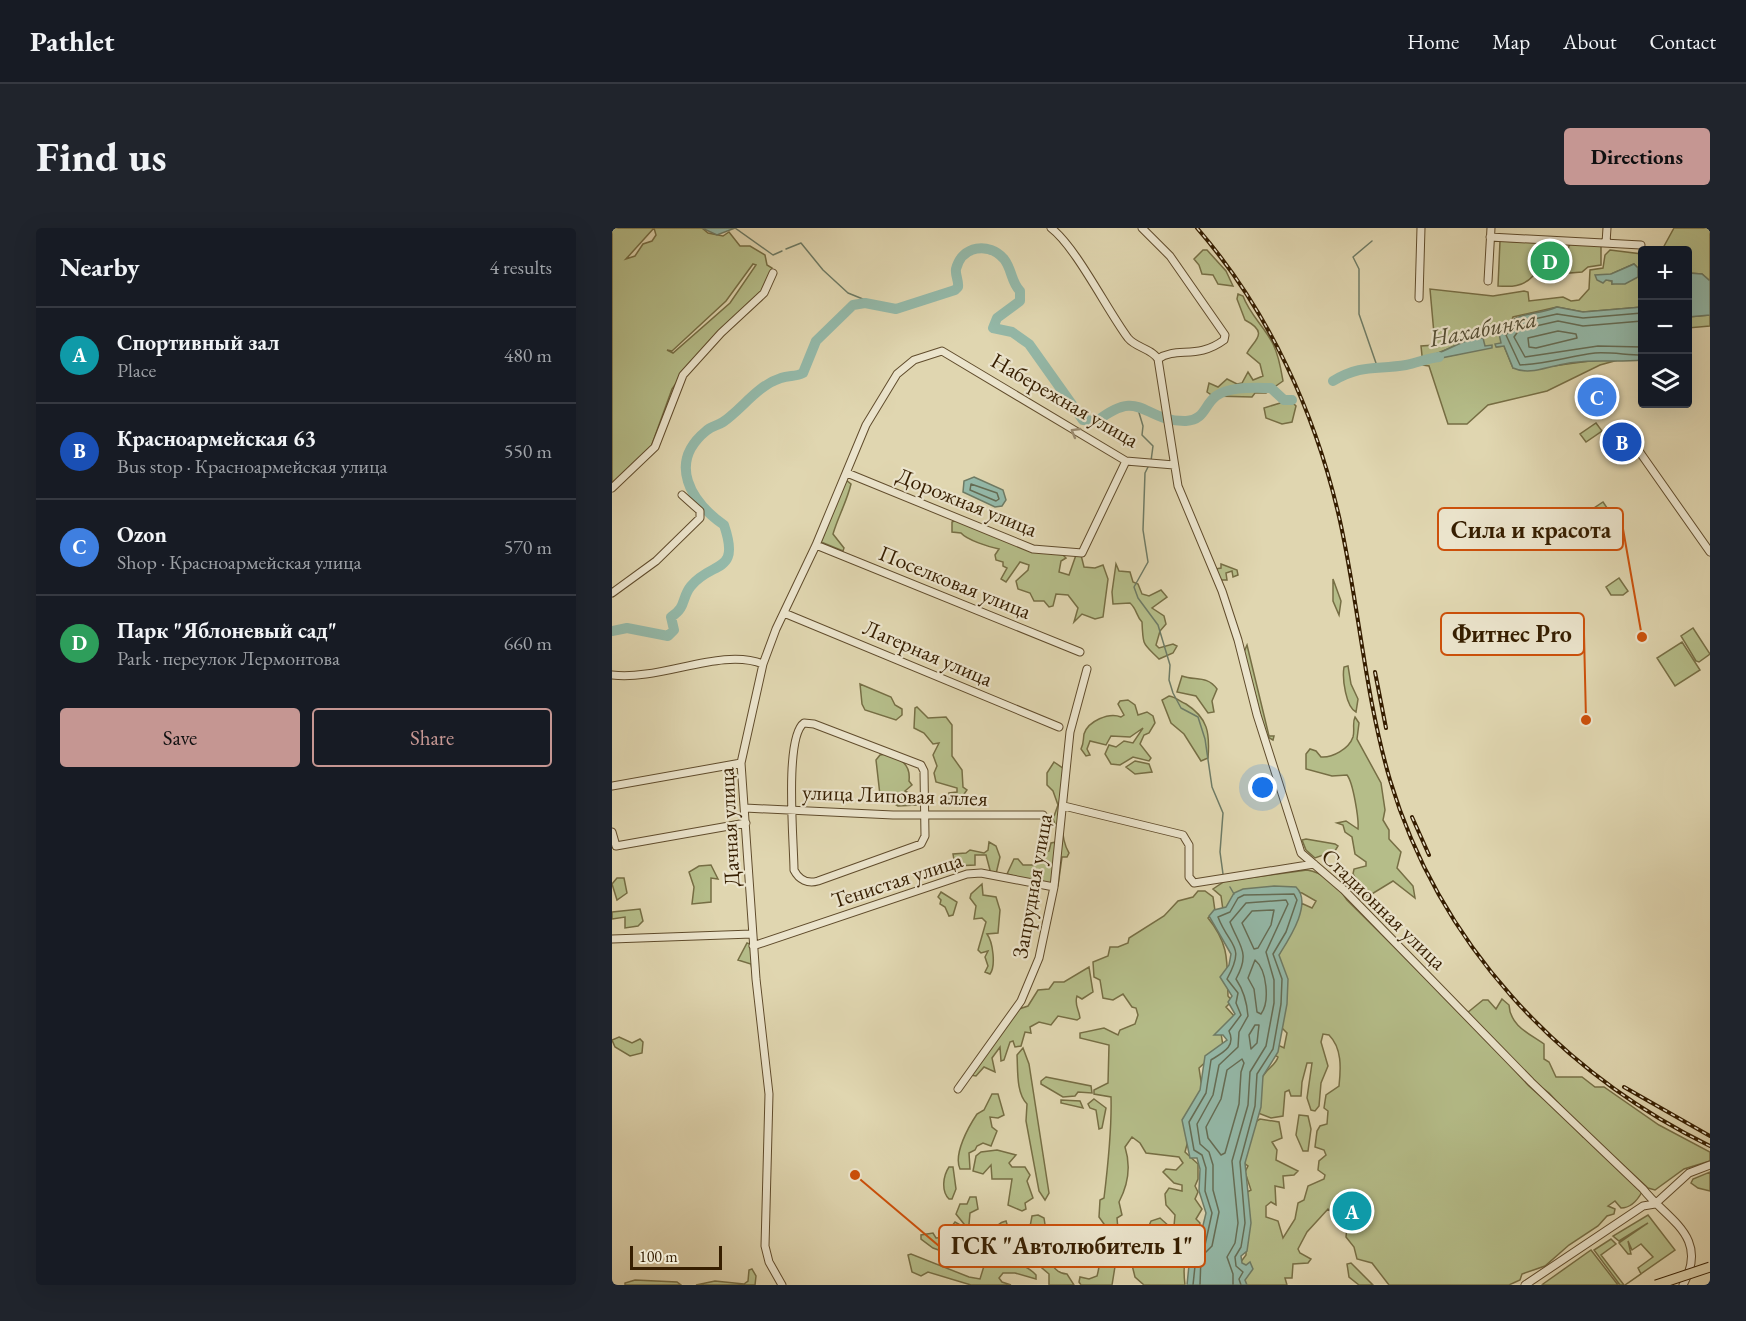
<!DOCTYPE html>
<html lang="en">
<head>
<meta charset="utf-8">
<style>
  body { margin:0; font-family:"EB Garamond",serif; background:#20242c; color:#f1f3f6 }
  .controls { position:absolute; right:18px; top:18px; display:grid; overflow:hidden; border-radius:6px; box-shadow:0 6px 24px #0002 }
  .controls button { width:54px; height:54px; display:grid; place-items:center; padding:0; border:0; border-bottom:2px solid #363941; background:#171b24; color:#f1f3f6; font:30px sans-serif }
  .scale { position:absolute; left:18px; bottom:15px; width:92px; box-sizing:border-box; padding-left:6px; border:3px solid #361e00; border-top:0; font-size:16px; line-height:21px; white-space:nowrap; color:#361e00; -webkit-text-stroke:4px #ebe4cc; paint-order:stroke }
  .you { position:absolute; left:651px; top:560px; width:21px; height:21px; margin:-15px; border:4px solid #fff; border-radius:50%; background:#1a73e8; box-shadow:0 0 0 9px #1a73e833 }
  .badge { display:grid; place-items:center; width:39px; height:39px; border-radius:50%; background:#c59692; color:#fff; font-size:20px; font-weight:700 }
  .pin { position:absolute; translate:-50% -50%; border:3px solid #fff; box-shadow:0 2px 6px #0006 }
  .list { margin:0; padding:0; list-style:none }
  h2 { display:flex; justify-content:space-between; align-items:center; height:78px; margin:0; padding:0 24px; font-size:26px }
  h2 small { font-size:20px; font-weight:400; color:#9ea1a6 }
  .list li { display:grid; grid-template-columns:39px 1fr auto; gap:18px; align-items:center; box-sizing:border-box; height:96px; padding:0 24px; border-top:2px solid #363941 }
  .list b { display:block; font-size:22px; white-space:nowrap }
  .list p { margin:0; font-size:20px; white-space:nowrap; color:#9ea1a6 }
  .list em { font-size:20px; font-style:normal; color:#9ea1a6 }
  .actions { display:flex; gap:12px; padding:18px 24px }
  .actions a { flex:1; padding:14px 0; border:2px solid #c59692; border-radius:6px; text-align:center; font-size:21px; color:#c59692 }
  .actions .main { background:#c59692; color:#111 }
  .icon { flex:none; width:33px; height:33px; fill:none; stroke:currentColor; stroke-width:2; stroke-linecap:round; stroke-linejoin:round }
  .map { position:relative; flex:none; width:1098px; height:1057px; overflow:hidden; border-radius:6px }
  header { display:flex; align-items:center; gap:36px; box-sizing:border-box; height:84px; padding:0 30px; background:#171b24; border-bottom:2px solid #363941 }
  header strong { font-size:28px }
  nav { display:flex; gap:33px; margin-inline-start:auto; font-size:21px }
  .intro { display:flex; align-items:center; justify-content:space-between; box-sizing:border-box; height:144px; padding:0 36px }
  h1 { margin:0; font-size:42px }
  .button { padding:15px 27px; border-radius:6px; background:#c59692; color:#111; font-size:21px; font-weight:700 }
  main { display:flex; gap:36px; padding:0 36px }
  aside { flex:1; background:#171b24; border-radius:6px; box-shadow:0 6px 24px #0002 }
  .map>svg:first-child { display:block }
  .green { fill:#b5bd89; stroke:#766e44; stroke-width:1.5; fill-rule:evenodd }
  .water { fill:#94b9a9; stroke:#6e7b65; stroke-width:1.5 }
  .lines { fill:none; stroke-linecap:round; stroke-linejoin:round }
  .shore { stroke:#656c54; stroke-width:1.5 }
  .stream { stroke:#6e7b65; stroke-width:1.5 }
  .river { stroke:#94b9a9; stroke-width:10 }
  .minor-casing { stroke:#604c2c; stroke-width:9 }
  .minor { stroke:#ebe4cc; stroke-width:7 }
  .rail-casing { stroke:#361e00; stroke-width:4 }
  .rail { stroke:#ebe4cc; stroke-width:1.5; stroke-dasharray:4.5; stroke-linecap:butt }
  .major-bridge-casing { stroke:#361e00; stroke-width:11; stroke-linecap:butt }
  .major-bridge { stroke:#e0d6b0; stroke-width:9 }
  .oneway { stroke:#9a8b70 }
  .labels { text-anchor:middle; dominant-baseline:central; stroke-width:4.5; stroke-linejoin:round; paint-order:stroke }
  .street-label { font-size:22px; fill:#361e00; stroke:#ebe4cc }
  .water-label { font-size:24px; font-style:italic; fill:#524c33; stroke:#ebe4cc }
  .leader { fill:none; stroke:#cd500a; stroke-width:2 }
  .callout-dot { fill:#cd500a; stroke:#ebe4cc; stroke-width:2 }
  .callout { fill:#ebe4cc; stroke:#cd500a; stroke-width:2 }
  .callout-label { font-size:24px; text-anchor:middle; font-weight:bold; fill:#361e00 }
</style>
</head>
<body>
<header>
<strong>Pathlet</strong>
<nav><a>Home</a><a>Map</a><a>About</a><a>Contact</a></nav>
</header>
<div class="intro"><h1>Find us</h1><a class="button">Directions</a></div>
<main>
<aside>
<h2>Nearby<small>4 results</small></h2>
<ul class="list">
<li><span class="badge" style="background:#0f9aa8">A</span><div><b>Спортивный зал</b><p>Place</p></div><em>480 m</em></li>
<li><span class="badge" style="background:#1a4fb4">B</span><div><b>Красноармейская 63</b><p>Bus stop · Красноармейская улица</p></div><em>550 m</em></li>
<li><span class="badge" style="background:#3f7fe0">C</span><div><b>Ozon</b><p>Shop · Красноармейская улица</p></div><em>570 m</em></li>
<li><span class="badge" style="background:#2e9e5b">D</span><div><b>Парк &quot;Яблоневый сад&quot;</b><p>Park · переулок Лермонтова</p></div><em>660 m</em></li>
</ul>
<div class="actions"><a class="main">Save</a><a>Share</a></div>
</aside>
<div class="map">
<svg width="1098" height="1057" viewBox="0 0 1098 1057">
  <rect width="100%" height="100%" fill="#e0d6b0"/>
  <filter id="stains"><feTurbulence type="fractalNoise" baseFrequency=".00333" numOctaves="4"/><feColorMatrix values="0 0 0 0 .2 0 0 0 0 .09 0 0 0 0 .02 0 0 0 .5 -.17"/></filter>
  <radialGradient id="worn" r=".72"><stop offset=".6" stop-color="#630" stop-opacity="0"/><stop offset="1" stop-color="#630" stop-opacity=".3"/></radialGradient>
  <path class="green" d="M0,0H90L96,5L111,8L117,4L128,18H138L153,27L155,37L160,40L151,62L75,139L60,161L39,219L0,256ZM42,0L44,7L40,13L31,16L23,28L14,31ZM141,36L144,37L118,75L61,125L55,122L60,123L114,73Z
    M1062,0H1098V53L1090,46L1076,45V22H1046L1051,20Z
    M888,13L936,15L937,20L956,21L958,15L989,18V37L976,39L970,44L921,48C911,59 899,59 886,58Z
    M591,22H595L614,43L621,58L606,56L601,47L590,46L587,37L582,31Z
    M998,22L1030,26V79L971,84L945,79L901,89L890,115L884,119L892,118L901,140C937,143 970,130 1006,132L988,137L935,163L876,177L855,196H836L817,138L811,137L809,118L823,117L818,61L881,68L912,63L916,64L917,73L951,69L959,73L967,72L977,61L978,42L991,40L993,27ZM1022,36L1026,40V49L1000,56V53L994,52L999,46ZM864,110L873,118L847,126L814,132V129C832,125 846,114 864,110Z
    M626,66L631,68C638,87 652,98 661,116C667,128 669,141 671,153L654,165H643L640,169L601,168L595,164L597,155L606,159L615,151L625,156L630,155L636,144L641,152L651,148L648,136L635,125C642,112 658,105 633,92L625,71Z
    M1098,87V98L1076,100V89Z
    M678,172L684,178L680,194L670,196L654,190L652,180Z
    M984,195L990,203L974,214L968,206Z
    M234,252L239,256C235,273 226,289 221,306L232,320L231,323L209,314Z
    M991,274L1006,296L997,302L982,280Z
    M344,292L419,323L450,326L454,330L449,333L447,344L457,347L464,327H469L472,339L483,340L491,337L496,351L491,389L483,391L470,386L462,394L466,380L456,367L444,366L441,378L437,379L432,373H422L418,365L406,361L404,353L416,342L417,337L408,334L394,354L389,351L395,340L391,338V334L384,332L383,327L387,321C377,319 355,312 349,305L340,304V294Z
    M504,336L507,343L518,344L521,354L526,356L530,366L537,368L549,362L555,369L540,380L552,388L554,396L548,403L544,417L547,420L561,416L565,418L561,425L547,431C531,415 531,419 530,394C524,388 525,381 518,375L501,376L500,364Z
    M609,336L625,342L626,347L621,349L620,343L614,345L615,352H609L603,341L609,340Z
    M1007,350L1016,363L1011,367H999L994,359Z
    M721,351L729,373L727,387L721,373Z
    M1081,400L1098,426L1087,434L1084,433L1069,408Z
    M1070,414L1088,442L1063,458L1045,430Z
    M635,417L657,508H662L661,512L654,508L632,424Z
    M736,438L739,456L746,471L744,484C734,479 730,451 732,439Z
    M570,448C583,453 595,447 605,461L600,473L602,484L596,485L584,468L565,464Z
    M248,456L279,469L283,477L290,481V487L284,492L253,482L250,476Z
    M557,468C564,469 567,473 574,476C596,490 598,505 596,530L589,533L572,506L559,495L550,472Z
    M516,472L523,477L526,487L535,484L541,488L543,495L537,505L532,507L528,516L539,530L537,533L521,529L508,537L499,536L493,526L497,517L504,519L512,513L521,515L531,500L518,509L499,508L494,517L478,513L475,521L478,527L474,528L469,521C472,515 471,512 472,506C476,493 497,484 509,489L512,487L506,476L508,473Z
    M305,479L316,490L334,489L340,497V528L350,542L351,559L355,562L348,572L337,571V565L345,564V560L324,554L322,545L325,538L321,527L327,515L321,516L312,505L302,500L303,480Z
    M743,489L747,495L745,511L769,555L773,582L771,592L777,602V611L789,624L785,640L801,658L803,670L781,653L755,669L741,646L742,641L754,638V634L743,626L740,609L733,604L731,597L725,595L734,593L746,601C747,591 741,554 735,547L720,548L694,541V526L698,521L704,523L709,529C720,530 737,521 741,509C743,502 740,495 743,489Z
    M274,526C289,531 299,536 297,553L300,557L293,563L304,569V577L286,578L268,567L264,532L268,527Z
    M523,533L537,536L540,544L523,546L514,539Z
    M442,534L452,541C451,564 445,606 457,625L455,629H450L446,658L442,659L395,646L402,631H406L411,637H422L426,624L437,623L439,615L444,614L446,603L441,591L446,577L441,563L435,557V545Z
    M694,611L723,616L726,618L723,623L703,630L694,622L690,612Z
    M377,614L384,618L388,629L384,646H379L374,627H363V637L343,638L341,626L354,625L358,622L372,625L376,622Z
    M99,637L106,651L99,650V674L80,676L82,659L77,644L87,638Z
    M695,642C711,644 727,659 735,672L853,789L917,858L933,872L941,875L971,909L973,907L1030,964C1025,973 1019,980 1009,980L1003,973L996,978L1003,981L1002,986L995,988L986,998L957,1017L933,1038L910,1046L908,1052L897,1057H777L760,1035L745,1031L742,1019L734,1009L735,999L716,981L695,1004L686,1021L688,1025L699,1031L696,1035L681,1036L680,1050H673L675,1057H630L628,1035L634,1027L635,964L639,962L633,944L636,938L632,935L643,894L648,891L667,894L670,910L660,914L665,922L664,932L686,943L682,947L671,948L672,960L663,958L664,977L659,974L654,978V989L666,993L671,1010L683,991L686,975L692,972L696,958L712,951L713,947L706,942L707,933L714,927L712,922L703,919L705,903L708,898L715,896L716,883L712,880L714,867L727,858C729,840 730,820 717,807L711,806L709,814L716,838L709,855L707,878L703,883L699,882L695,870L700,835H695L690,854L689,868H679L677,862L673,864L671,888L659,890L646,885C646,871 644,855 654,844C658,839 664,836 666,829L661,826L664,816L672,820L675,805L669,799L664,734L689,675L700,680L704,673L690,665L680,663L611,682L609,668L601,661L613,653Z
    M5,650H12L15,665L5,672L0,656Z
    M370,656L371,667L384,669L388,682L386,705L375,706C381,714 384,738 378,746L373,744L376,738L373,729L376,723L369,725L366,722L374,694L370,690L362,691L364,678L358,670L359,666Z
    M586,663H593L601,669L603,683L596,690C618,717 615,735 616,768L620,773L614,779L623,789L609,805L611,818L587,840L590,860L573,924L586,936V951L583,958L586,964L583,971L590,981L584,991L588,995L587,1001L591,1006L588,1018C570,1027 571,1040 573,1057H532L523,1049L520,1037C530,1027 529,1014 538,1003L536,1000L539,993L548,990L558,999L562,998L563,987L554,977L553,966L557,960L570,963V957L562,955L551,944L554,941L564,942L571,935L567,929L534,925L528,915L520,909L513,919C519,938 516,957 507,974L510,987L505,990L507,1014L500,1057H469L467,1054L468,1049L477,1051L485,1048C490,1030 489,1015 492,996L487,989L488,972L492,970C496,937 500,902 499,869L482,866V862L496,855L497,817L468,810V805L492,800L506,807L508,802L523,796L526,787L524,780L520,779L511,766L501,772L491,770L488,752L482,749L481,734L496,728L498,719H506L516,715L517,710L552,688L566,673L581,669Z
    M329,664L345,674L341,687L337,688L333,679L328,676L329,672L326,669Z
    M28,681L31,693L26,698L13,700V689L0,691V684Z
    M135,715L138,716L141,746L139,736L126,732Z
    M477,739L481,764L470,771L465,768C462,777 467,781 468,790L465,792L446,788L439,797L427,794L418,799L419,805L413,804L409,818L403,819L401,813L398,814L392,832L389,833L388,819L380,830L383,844L372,839L364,848L358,847L407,781L416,778L426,762L437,761L442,754H452Z
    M890,771L897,777C898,798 918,806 932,816V831L937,834L944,849H970L983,859H992L1047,897L1098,924V933L1072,941L1043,962L1036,960L963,893L937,865L921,853L855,785L871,772H876L884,781Z
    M7,809L20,815L28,811L31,814L30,825L18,828L3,819L0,812Z
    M411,820L417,836L437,965L433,972L427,963L414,893L415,876C404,865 406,842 405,827Z
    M434,849L479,858L480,865L466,864L463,868L451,869L429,856V853Z
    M380,866H386L392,887L386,890L378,889L380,899L385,903L379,918L371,915L365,918L363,922L357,925L358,941H348C341,926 357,898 365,886L372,882Z
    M482,871L494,880L490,900L487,901L484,882L478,880L476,876Z
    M449,872L468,873L471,880L449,875Z
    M687,887L696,888L699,901L696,923H691L684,907Z
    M385,922L404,927L397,935L400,939H413L418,947L415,953L421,970L413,975L414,981L410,983L396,977L400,951H380L379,937L371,946L361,943L364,928L369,924Z
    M337,939H341L344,961L340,971H337C329,963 331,948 337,939Z
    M1098,944V963L1086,960L1079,955L1081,951Z
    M358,969H364L366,981L358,985L357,996L363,1004L364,1016L378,1024L382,1034C397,1033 414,1036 424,1047V1051L403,1045H391L387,1050L390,1054L399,1057H359L316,1044L309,1048L300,1044L296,1027L299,1026L357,1049L368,1051L372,1038L321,1020L309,1011V1007L321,1005L324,1010L339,1009L340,998L343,994L350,998L352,996L344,986L348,976H355Z
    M426,987L432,990L434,1003L430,1010L429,1026L438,1030C439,1038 446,1046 455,1046L462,1057H437V1046L424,1035L406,1031L397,1018L396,1021L383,1024C378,1012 380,996 394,993L398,1006L407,1019L417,1004L420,988Z
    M1036,987L1063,1022L1013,1057L1029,1046L1026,1040L1041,1029L1029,1016L1020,1022L1016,1013L1019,1026H1016L1007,1015L1036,995L1007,1013L1001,1008Z
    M999,1011L1004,1016L989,1027L1012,1057H1008L982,1022Z
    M979,1022L1006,1057H930L931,1056Z
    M739,1035L761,1057H747L737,1049L735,1036Z
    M140,1041L144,1048L143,1057H84L103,1053L132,1056L136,1053L137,1042Z
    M23,1052L65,1054L69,1057H13V1055Z"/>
  <path class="water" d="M90,0H123L105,7Z
    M1022,36L1026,40V49L1013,56H1000V53L994,52L991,55L985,52L983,47L999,46Z
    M1076,45L1090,46L1098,53V87L1076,89Z
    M945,79L971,84L1030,79V132C1002,135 975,130 947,137C932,140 916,147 901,140L892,118L884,119L883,116L889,115L887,106C903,81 921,89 945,79Z
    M864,110H871L873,118L880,117V120L814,133V129C832,125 846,114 864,110Z
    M362,249L391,262L394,272L390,278L383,279L351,264L352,253Z
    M662,658L684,659C701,675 677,711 667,727L676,751L675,776L666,824L651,848L649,879L633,935L639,995L635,1023L629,1028L630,1035L634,1037L638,1034L641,1041L633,1052L635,1057H575L577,1037L574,1023L587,1014L594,985L587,963L588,941L585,930H578L570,892L588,862L593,828L615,812L611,807H602L623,786L616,774L620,768L608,749L617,737L619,726L597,688L602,682L614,679L622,665L631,661Z"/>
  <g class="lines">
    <path class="shore" d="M1030,85L971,90L945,86L904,95L894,107L908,137C934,136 958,128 983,125C999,124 1015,127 1030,127
      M1030,93L971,98L946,93L907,102L902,109L913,129L986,118L1030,119
      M946,103L964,106L965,110L924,120L917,119L916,110Z
      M359,256L385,265L387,271L384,273L358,262Z
      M662,682L659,697L646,720L642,721L630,695L640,683Z
      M643,732C655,742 658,774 649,786L645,784L642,761L636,750Z
      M647,797L645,815L639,821L637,807L643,797Z
      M630,831L632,835L629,844L627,876L613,925L609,927L596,910L594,899L609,871L615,842Z
      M581,1057L583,1038L580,1026L593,1017L600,985L593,963L594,940L590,927L582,922L577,894L594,865L599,832C612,824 624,818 617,803L629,787L624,775L626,765L615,751C634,716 618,720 606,689L618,684L626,670L632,667L682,666L685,672L674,704L661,726L670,751L669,776L661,821L645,846L643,878L628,934L633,995L629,1019L623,1029L624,1038L631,1044L627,1051L629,1057
      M588,1057L589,1029L600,1018L607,984L601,962V937L597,924L588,916L585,896L601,867L607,837L626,819L627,804L636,788C635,774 632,763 624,751C639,724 627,718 618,694L634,675L674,672L676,676L654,724L662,752V775L654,818L638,844L636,877L620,933L626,995L623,1015L615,1029L621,1046V1057"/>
    <path class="stream" d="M123,0L161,27L170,23
      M760,13L741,29L747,41V86L765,138
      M174,21L189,15L211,42L236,65L278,82
      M525,178L531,198L530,207L541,218L539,233
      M537,237L533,245L531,302L536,334L522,359L526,370L546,397L558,437L557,452L561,465L569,480L586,489L593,511L600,559L611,585L608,624L611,646
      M618,659L622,666"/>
    <path class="river" d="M721,153C750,136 764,142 794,137C805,135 816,130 827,129
      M0,403L15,400L56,408L62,402L59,389C75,379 69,370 79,358C100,332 129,347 112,297C79,274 55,235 94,203C99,198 105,198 111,194C130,181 146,157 169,150C177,147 184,149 191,145L204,113L241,77L253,75L284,81L343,62L346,59C347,53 343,47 344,41C350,17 377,14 392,31C400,41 399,54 408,63V73L385,90L381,100L400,104L417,116L471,192L485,193C530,158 530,194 574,193C593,192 592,177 604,168C618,158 642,160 659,160L672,172H680"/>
    <defs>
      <path id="minor" d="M439,0C464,19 495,82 516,110C524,120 539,120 546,131L566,258L610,363L626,412L645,487L689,625L732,662L919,854L1031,961C1055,992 1098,1008 1071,1057
        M530,0L558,28L613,107L612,112C585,132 565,118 546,131
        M878,9L1029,17
        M994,15L995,0
        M876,53L879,0
        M807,70L809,0
        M1015,206L1098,324
        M235,245L421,321L470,325L514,233
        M0,260L43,219L71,147L109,105L152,65L161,45
        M204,317L468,424
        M0,365L44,333L88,290V283L70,267
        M172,385L447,499
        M0,447C49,453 109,419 151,436
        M192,495L202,496L309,537L312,543L313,608L309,616L206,653C196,656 187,652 182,642C182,616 172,509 192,495Z
        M0,558L129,535
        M452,578L571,607L577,617V649L582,655L702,636
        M133,580L281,587H431
        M0,604L4,618L134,595
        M0,711L140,706
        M141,718L355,646L369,645L442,659
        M346,861L409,773L427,730L442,659L458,504L475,441
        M1043,976L1077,945L1098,937
        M170,1057L157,1034L153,1018L157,866L144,751L129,535L151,436L164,401L204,317L254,197L285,146L302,132L330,123L514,233L562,237
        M913,1057L1031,978L1043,976"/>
    </defs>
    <use href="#minor" class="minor-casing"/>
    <use href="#minor" class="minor"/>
    <defs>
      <path id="rail" d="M585,0C657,83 704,186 728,293C747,379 753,467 778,552C827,715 947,844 1098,918
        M763,444L774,500
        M800,589L817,627
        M1012,859L1098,908"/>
    </defs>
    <use href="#rail" class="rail-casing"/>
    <use href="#rail" class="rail"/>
    <defs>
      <path id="major-bridge" d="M1044,1057L1098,1039"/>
    </defs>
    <use href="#major-bridge" class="major-bridge-casing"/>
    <use href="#major-bridge" class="major-bridge"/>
  </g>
  <defs><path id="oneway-chevron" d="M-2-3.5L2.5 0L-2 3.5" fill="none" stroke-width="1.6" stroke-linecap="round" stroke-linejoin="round" transform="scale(1.5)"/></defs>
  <use class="oneway" href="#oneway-chevron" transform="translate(463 204) rotate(-150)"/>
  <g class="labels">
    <g class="street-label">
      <text transform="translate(453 172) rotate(30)">Набережная улица</text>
      <text transform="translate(355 274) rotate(22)">Дорожная улица</text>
      <text transform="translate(343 354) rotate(22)">Поселковая улица</text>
      <text transform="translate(316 425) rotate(23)">Лагерная улица</text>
      <text transform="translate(283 567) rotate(2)">улица Липовая аллея</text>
      <text transform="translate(117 599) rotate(-93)">Дачная улица</text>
      <text transform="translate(285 652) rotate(-18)">Тенистая улица</text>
      <text transform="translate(420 658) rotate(-80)">Запрудная улица</text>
      <text transform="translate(772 681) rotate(44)">Стадионная улица</text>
    </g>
    <g class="water-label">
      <text transform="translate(871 100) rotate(-11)">Нахабинка</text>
    </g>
  </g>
  <path class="leader" d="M1030 409L1011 301M974 492L972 406M243 947L327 1018"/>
  <g class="callout-dot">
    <circle cx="1030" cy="409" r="6"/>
    <circle cx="974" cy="492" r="6"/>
    <circle cx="243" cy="947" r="6"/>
  </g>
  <g class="callout">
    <rect x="826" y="280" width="185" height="42" rx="6"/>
    <rect x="829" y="385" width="143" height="42" rx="6"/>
    <rect x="327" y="997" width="266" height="42" rx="6"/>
  </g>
  <g class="callout-label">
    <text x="919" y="310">Сила и красота</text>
    <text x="900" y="414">Фитнес Pro</text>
    <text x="460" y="1026">ГСК "Автолюбитель 1"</text>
  </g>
  <rect width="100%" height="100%" filter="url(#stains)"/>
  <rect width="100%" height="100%" fill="url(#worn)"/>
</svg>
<div class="controls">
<button>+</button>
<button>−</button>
<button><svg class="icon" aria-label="layers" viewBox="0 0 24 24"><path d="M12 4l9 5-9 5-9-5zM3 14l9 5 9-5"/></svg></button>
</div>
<div class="scale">100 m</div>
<div class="you"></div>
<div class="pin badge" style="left:740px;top:983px;background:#0f9aa8">A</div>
<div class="pin badge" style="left:1010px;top:214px;background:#1a4fb4">B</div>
<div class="pin badge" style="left:985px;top:169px;background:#3f7fe0">C</div>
<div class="pin badge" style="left:938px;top:33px;background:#2e9e5b">D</div>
</div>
</main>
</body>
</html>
